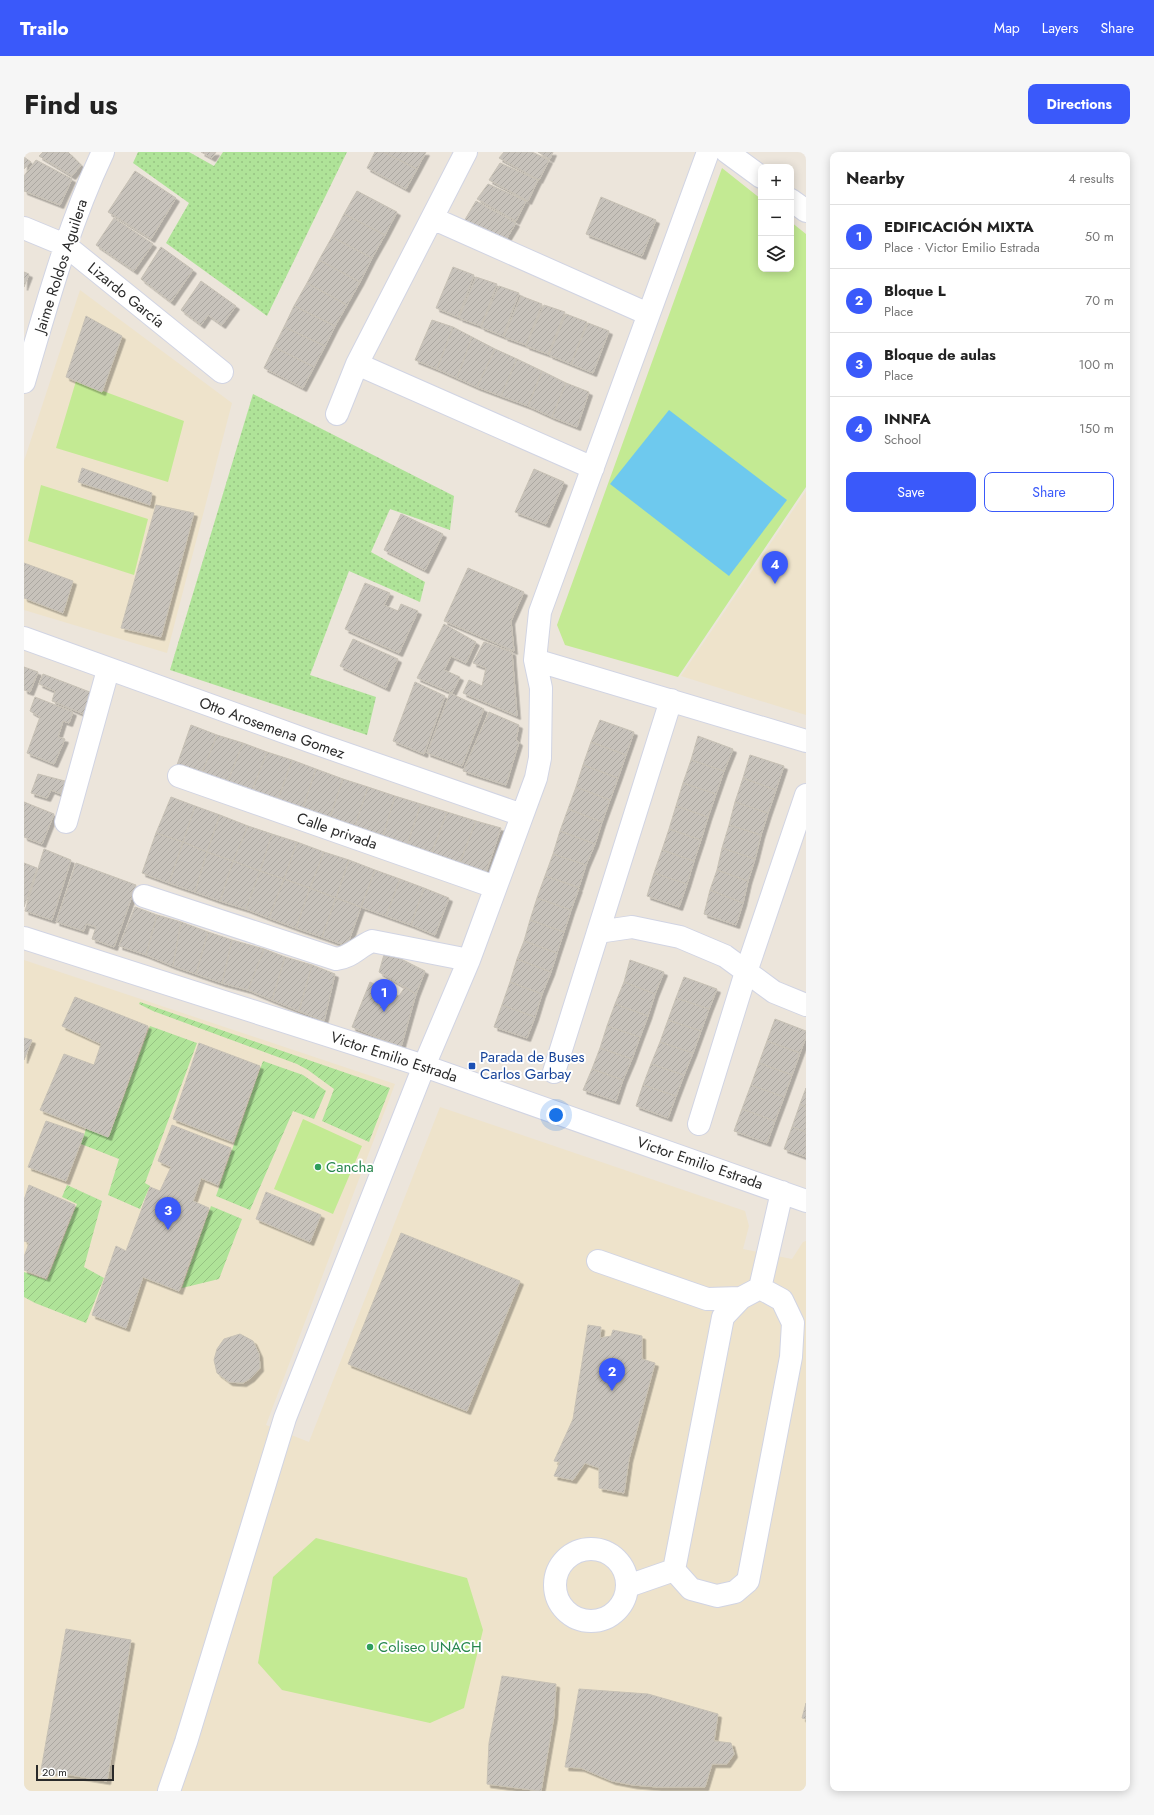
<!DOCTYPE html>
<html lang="en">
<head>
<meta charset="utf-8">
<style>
  body { margin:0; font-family:Jost,sans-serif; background:#f6f6f6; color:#222 }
  .controls { position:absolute; right:12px; top:12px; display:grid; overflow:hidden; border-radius:8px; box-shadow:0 2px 10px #0003 }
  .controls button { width:36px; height:36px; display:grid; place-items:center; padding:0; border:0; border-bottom:1px solid #e0e0e0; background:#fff; color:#222; font:20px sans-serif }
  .scale { position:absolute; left:12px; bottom:10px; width:78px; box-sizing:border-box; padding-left:4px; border:2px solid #2a2a2a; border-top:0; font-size:11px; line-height:14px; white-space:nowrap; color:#2a2a2a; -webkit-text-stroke:3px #fff; paint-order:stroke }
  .you { position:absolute; left:532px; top:963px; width:14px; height:14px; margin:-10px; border:3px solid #fff; border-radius:50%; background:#1a73e8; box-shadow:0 0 0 6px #1a73e833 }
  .badge { display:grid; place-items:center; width:26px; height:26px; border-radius:50%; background:#3a59fa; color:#fff; font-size:13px; font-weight:700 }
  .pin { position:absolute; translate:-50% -33px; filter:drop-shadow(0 1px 2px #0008) }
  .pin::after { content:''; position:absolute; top:21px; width:14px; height:12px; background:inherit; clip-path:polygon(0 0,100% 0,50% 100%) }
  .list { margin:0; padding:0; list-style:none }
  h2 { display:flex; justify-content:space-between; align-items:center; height:52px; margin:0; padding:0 16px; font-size:17px }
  h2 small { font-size:13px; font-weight:400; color:#767676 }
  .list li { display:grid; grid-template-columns:26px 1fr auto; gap:12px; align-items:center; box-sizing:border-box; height:64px; padding:0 16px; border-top:1px solid #e0e0e0 }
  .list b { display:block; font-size:15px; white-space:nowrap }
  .list p { margin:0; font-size:13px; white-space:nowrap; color:#767676 }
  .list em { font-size:13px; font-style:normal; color:#767676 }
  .actions { display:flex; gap:8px; padding:12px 16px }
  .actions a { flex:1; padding:9px 0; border:1px solid #3a59fa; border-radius:8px; text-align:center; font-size:14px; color:#3a59fa }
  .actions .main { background:#3a59fa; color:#fff }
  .icon { flex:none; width:22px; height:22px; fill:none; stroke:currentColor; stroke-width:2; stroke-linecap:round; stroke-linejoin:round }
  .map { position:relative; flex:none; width:782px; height:1639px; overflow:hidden; border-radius:8px }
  header { display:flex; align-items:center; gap:24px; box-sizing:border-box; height:56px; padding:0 20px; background:#3a59fa; color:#fff }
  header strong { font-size:19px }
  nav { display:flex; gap:22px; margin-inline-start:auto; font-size:14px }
  .intro { display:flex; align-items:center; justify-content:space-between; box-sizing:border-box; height:96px; padding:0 24px }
  h1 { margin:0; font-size:28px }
  .button { padding:10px 18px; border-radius:8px; background:#3a59fa; color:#fff; font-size:14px; font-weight:700 }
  main { display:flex; gap:24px; padding:0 24px }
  aside { flex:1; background:#fff; border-radius:8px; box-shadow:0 2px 10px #0003 }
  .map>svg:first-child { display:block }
  .education { fill:#eee3cb }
  .grass { fill:url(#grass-dots) }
  .garden { fill:url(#garden-furrows) }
  .pitch { fill:#c3ea93 }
  .water { fill:#6ec9ee }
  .building { fill:url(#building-hatch); stroke:#c7c1b5; filter:url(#shadow) }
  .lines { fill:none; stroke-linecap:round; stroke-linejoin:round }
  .minor-casing { stroke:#d1d4e3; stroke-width:24 }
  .minor { stroke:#fff; stroke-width:22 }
  .transit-dot { fill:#1a4fb4; stroke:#fff; stroke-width:1.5 }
  .leisure-dot { fill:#2e9e5b; stroke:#fff; stroke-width:1.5 }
  .labels { text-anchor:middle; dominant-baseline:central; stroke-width:4; stroke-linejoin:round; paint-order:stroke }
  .street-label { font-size:15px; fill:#2a2a2a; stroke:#fff }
  .transit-label { font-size:15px; fill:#164399; stroke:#fff; text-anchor:start }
  .leisure-label { font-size:15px; fill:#27864d; stroke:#fff; text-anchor:start }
</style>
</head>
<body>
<header>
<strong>Trailo</strong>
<nav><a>Map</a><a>Layers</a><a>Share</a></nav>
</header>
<div class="intro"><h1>Find us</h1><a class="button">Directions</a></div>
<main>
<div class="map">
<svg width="782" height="1639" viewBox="0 0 782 1639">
  <defs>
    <pattern id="grass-dots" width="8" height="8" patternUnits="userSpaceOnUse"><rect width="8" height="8" fill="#afe398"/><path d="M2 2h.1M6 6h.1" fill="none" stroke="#97c383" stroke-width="1.8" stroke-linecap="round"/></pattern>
    <pattern id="garden-furrows" width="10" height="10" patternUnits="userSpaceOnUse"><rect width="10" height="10" fill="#afe398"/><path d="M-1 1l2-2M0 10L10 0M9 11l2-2" fill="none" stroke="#97c383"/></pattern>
    <pattern id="building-hatch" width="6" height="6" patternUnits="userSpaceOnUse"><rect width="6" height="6" fill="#c7c2bb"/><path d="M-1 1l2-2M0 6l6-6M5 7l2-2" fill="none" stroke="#aba7a1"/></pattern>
    <filter id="shadow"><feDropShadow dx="3.5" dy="3.5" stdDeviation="0" flood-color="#0004"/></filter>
  </defs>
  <rect width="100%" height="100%" fill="#ece5db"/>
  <path class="education" d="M56,138L208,251L143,501L0,458V309Z
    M782,339V563L657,524Z
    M0,808L371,932L242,1273L285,1290L416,955L721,1059L725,1074L719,1097L768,1107L779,1090L782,1089V1639H0Z"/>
  <path class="grass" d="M114,0H165L190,14L199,0H323L243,164L142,91L165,51L109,11Z
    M229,242L430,344L426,378L366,357L347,400L401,430L396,450L325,419L286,523L352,545L343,583L146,518Z"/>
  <path class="garden" d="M116,850L366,936L345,990L298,969L310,937L284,918L273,912L129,859L115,852Z
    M126,874L173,891L121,1031L126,1034L116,1057L84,1043L95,1007L57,992L62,977L85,985Z
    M239,909L279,923L302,939L290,967L269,959L226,1058L192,1044Z
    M43,1033L78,1049L60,1115L80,1126L62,1171L11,1151L0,1145V1120L23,1128L53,1052L38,1045Z
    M187,1054L218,1067L195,1127L158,1136Z"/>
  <path class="pitch" d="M698,16L737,47V117H767V70L782,82V335L654,525L541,493L533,473Z
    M52,229L160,269L144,330L32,296Z
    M17,333L124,367L110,423L4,389Z
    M279,967L338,994L309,1062L250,1037Z
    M292,1386L443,1426L459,1478L440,1556L406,1571L258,1538L234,1511L249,1425Z"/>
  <path class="water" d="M645,258L763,348L705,424L586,332Z"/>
  <path class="building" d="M19,0H44L57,13L48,24L15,4Z
    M177,0H192L188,6Z
    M351,0H360L393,17L382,37L343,16Z
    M360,0H402L393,17Z
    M480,0H508L525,8L515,28L475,6Z
    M514,0H529L526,7Z
    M0,5L7,10L0,17Z
    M12,8L48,27L36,53L0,39V24Z
    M476,11L514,28L504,49L465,28Z
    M111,19L152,46L127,87L84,60Z
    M464,32L502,49L492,69L453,47Z
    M333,39L373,60L361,83L320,62Z
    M577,45L632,68L618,104L562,82Z
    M452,49L492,71L480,91L439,71Z
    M320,62L361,83L348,106L308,85Z
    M90,66L129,92L110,119L72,93Z
    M308,85L348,106L336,130L295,108Z
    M137,95L169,118L147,150L117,127Z
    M295,108L336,130L323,153L283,131Z
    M429,115L450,123L434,165L412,156Z
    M0,120L5,122L0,135Z
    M452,125L473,132L457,174L435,166Z
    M177,129L212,154L198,173L184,163L177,173L157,158Z
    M283,131L323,153L311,174L270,154Z
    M475,134L495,141L479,184L457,175Z
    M497,144L518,152L502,193L480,185Z
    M520,153L541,160L524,202L502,194Z
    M270,154L311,174L301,194L260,175Z
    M542,162L563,170L547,212L525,203Z
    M62,164L98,184L78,240L42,225Z
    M408,168L429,175L413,217L391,208Z
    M564,171L585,179L569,221L547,212Z
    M260,175L301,194L290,215L250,195Z
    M429,175L448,185L433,226L413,217Z
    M448,185L471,197L453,235L433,226Z
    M250,195L290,215L279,236L240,216Z
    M471,197L493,207L477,244L453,235Z
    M493,207L518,219L504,254L477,244Z
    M518,219L542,231L528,265L504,254Z
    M542,231L565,240L553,275L528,265Z
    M58,316L128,341L126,353L54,330Z
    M510,317L540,330L522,372L491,360Z
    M132,353L170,361L137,485L97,476Z
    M377,362L419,382L401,418L360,398Z
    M0,411L49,429L39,461L0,446Z
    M444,416L500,440L487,469L490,499L420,469Z
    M341,431L366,441L360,453L374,459L377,452L394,459L375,501L321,477Z
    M420,472L452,490L442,511L427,504L420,518L436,525L428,541L393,526Z
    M329,487L374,507L362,536L316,514Z
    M460,490L488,500L493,564L439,541L445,528L458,534L462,516L449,511Z
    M0,515L14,520L6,540L0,538Z
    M19,522L71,542L62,563L28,549L31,539L15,532Z
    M391,530L421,544L400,602L369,589Z
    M426,541L460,557L438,614L403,601Z
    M11,545L49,560L45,571L39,569L34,585L41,587L30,612L3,601L16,565L6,559Z
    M465,560L495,573L492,588L495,590L482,633L439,619Z
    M576,568L610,580L602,603L567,590Z
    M167,573L193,583L178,621L153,613Z
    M193,583L219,591L204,629L178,621Z
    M674,584L709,597L700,619L667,608Z
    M567,590L602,603L594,626L559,613Z
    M219,591L243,600L228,639L204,629Z
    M243,600L268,608L254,648L228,639Z
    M726,603L760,614L752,638L719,626Z
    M268,608L292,617L279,656L254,648Z
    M667,608L700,619L692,642L659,631Z
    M559,613L594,626L586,648L552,635Z
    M292,617L319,627L306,665L279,656Z
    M14,622L41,629L37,642L27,638L23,646L7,641Z
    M719,626L752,638L744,661L711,650Z
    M319,627L344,635L331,674L306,665Z
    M659,631L692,642L684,665L652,654Z
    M344,635L371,644L359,684L331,674Z
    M552,635L586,648L578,670L544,657Z
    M371,644L397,652L383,693L359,684Z
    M147,645L171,654L159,690L132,681Z
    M0,650L30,662L18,692L0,685Z
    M711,650L744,661L737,683L705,673Z
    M397,652L423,660L407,703L383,693Z
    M171,654L196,663L183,700L159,690Z
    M652,654L684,665L677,688L645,677Z
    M544,657L578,670L571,692L536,679Z
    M423,660L452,669L435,713L407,703Z
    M196,663L224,674L209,709L183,700Z
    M452,669L477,676L461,723L435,713Z
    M705,673L737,683L731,707L698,696Z
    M224,674L248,682L236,719L209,709Z
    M645,677L677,688L670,709L638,698Z
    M536,679L571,692L562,713L529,702Z
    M132,681L159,690L145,731L118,721Z
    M248,682L273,690L260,727L236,719Z
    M159,690L183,700L171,740L145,731Z
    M273,690L300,700L286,736L260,727Z
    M698,696L731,707L724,729L693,718Z
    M20,697L47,708L28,768L1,759Z
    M638,698L670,709L663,732L630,721Z
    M183,700L209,709L196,749L171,740Z
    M300,700L325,708L312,746L286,736Z
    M529,702L562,713L555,735L521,724Z
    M325,708L351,718L337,755L312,746Z
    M209,709L236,719L222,757L196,749Z
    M0,711L13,716L0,755Z
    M52,711L112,733L90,795L68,787L72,775L62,772L60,779L32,770Z
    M351,718L376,727L362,764L337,755Z
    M693,718L724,729L719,751L686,738Z
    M236,719L260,727L245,766L222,757Z
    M630,721L663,732L655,755L623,744Z
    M521,724L555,736L547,758L513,746Z
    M260,727L286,736L272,776L245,766Z
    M376,727L400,736L387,773L362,764Z
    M286,736L312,746L298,785L272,776Z
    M400,736L425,746L411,783L387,773Z
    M686,738L719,751L712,773L680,762Z
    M312,746L337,755L323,794L298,785Z
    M513,746L547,758L540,780L506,768Z
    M111,755L133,763L122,803L95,794Z
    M133,763L157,770L149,814L122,803Z
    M506,768L540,780L533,801L500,789Z
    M157,770L184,780L172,822L149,814Z
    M184,780L208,788L198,831L172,822Z
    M208,788L240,797L224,838L198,831Z
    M500,789L533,801L527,820L493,807Z
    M240,797L261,805L248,848L224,838Z
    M361,799L401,819L392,842L355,820Z
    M261,805L288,813L275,859L248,848Z
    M493,807L527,820L518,842L486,830Z
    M606,808L640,820L631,842L600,830Z
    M288,813L311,822L300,869L275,859Z
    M660,825L693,837L685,857L652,846Z
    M346,830L375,844L381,835L392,842L377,895L328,875Z
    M486,830L518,842L511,865L478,853Z
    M600,830L631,842L624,864L591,852Z
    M51,845L124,874L84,985L16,958L40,902L70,913L77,892L38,874Z
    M652,846L685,857L677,879L644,868Z
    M591,852L624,864L616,885L583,874Z
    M478,853L511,865L503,886L470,875Z
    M751,867L782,879V885L776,901L743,889Z
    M644,868L677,879L669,901L636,890Z
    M583,874L616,885L608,907L576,896Z
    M0,886L8,888L0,908Z
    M743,889L776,901L768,923L735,911Z
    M636,890L669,901L660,923L627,912Z
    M175,891L236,914L209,990L149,967Z
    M576,896L608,907L599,928L568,917Z
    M735,911L768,923L760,945L727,933Z
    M627,912L660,923L652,944L619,933Z
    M568,917L599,928L592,949L559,938Z
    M619,933L652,944L644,966L612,954Z
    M727,933L760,945L751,969L718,957Z
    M782,936V955L776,952Z
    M776,952L782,955V980L768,975Z
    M718,957L751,969L743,991L710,979Z
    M22,969L60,982L42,1029L4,1015Z
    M148,973L207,996L194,1033L177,1026L169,1049L185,1056L155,1139L119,1125L102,1176L68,1163L92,1094L102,1099L126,1035L136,1039L147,1015L134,1009Z
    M768,975L782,980V1005L760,997Z
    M5,1033L51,1053L22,1126L0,1118V1105L5,1091L0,1089V1048Z
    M242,1040L297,1063L286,1090L232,1067Z
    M377,1081L496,1129L443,1259L324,1212Z
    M564,1173L577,1175L576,1186L587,1184L589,1178L618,1184V1207L631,1211L605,1307L600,1341L575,1336V1316L561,1311L549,1328L530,1324L536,1310L530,1309L549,1267Z
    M216,1182L229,1189L235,1202L236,1216L227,1226L219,1231L205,1230L193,1221L190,1208L193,1197L200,1187Z
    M42,1477L107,1488L83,1629L17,1618Z
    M478,1524L532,1532L530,1564L517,1639L463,1632L465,1591Z
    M555,1537L624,1542L694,1562L690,1589L707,1591L710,1602L703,1612H688L681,1635H634L609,1633L588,1629L557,1616L541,1615Z
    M782,1551V1567L778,1566Z"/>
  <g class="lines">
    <defs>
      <path id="minor" d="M703,0L737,25
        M767,48L782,59
        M408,66L624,162
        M0,76L41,93L198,220
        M333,212L569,316
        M0,230C23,152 44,74 79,0
        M313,262L333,212L442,0
        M0,486L288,590L498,663
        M511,508L782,589
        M155,624L471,735
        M42,670L84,518
        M120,744L312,807C328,805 334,795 348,789L445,808
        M574,780L608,775L656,785L701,804L750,840L782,853
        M0,786L400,914L782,1049
        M530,920L647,548
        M675,972L722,820L782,643
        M574,1109L683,1147L717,1146
        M531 1433a36 36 0 1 1 72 0a36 36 0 1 1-72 0Z
        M650,1418L699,1165L717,1146L736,1136L758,1040
        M650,1418L667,1437L693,1444L711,1440L724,1429L767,1205L769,1171L758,1148L736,1136
        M604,1434L650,1418
        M145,1639L162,1590L261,1266L400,914L445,808L512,626L516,606L517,536L511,508L516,460L684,0"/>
    </defs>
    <use href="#minor" class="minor-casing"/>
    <use href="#minor" class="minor"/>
  </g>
  <rect class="transit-dot" x="444" y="910" width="8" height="8" rx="2"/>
  <g class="leisure-dot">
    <circle cx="294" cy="1015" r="4"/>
    <circle cx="346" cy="1495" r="4"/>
  </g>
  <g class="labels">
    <g class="street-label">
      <text transform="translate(37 114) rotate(-72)">Jaime Roldos Aguilera</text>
      <text transform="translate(102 143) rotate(39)">Lizardo García</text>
      <text transform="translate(248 576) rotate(20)">Otto Arosemena Gomez</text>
      <text transform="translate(313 679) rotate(19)">Calle privada</text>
      <text transform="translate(370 905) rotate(18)">Victor Emilio Estrada</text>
      <text transform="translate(676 1011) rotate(19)">Victor Emilio Estrada</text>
    </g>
    <g class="transit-label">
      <text x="456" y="905">Parada de Buses<tspan x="456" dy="17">Carlos Garbay</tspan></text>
    </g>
    <g class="leisure-label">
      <text x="302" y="1015">Cancha</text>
      <text x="354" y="1495">Coliseo UNACH</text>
    </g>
  </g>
</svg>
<div class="controls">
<button>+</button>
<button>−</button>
<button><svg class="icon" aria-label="layers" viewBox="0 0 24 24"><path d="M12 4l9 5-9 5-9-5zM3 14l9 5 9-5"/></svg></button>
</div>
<div class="scale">20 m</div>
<div class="you"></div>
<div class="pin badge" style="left:360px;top:860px">1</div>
<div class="pin badge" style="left:588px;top:1239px">2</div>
<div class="pin badge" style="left:144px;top:1078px">3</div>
<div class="pin badge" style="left:751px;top:432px">4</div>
</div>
<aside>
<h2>Nearby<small>4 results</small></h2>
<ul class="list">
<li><span class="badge">1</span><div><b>EDIFICACIÓN MIXTA</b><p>Place · Victor Emilio Estrada</p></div><em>50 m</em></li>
<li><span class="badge">2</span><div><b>Bloque L</b><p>Place</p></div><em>70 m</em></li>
<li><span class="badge">3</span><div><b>Bloque de aulas</b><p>Place</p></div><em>100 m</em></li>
<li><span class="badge">4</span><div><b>INNFA</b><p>School</p></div><em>150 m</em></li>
</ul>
<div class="actions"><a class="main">Save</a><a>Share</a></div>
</aside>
</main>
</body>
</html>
